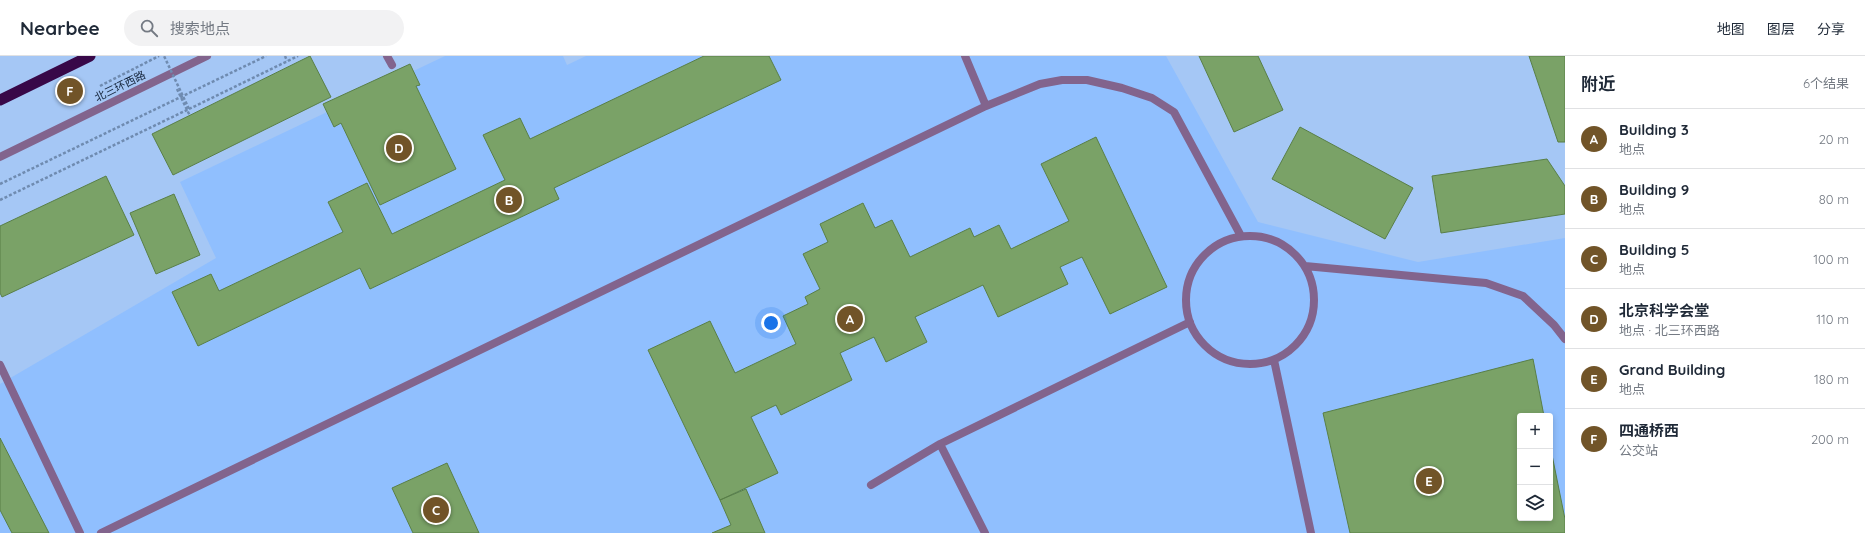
<!DOCTYPE html>
<html lang="zh">
<head>
<meta charset="utf-8">
<style>
  body { margin:0; font-family:Quicksand,"Noto Sans SC",sans-serif; background:#f2f2f3; color:#1f2937 }
  .controls { position:absolute; right:12px; bottom:12px; display:grid; overflow:hidden; border-radius:4px; box-shadow:0 2px 6px #0003 }
  .controls button { width:36px; height:36px; display:grid; place-items:center; padding:0; border:0; border-bottom:1px solid #e0e1e3; background:#fff; color:#1f2937; font:20px sans-serif }
  .you { position:absolute; left:771px; top:267px; width:14px; height:14px; margin:-10px; border:3px solid #fff; border-radius:50%; background:#1a73e8; box-shadow:0 0 0 6px #1a73e833 }
  .badge { display:grid; place-items:center; width:26px; height:26px; border-radius:50%; background:#715428; color:#fff; font-size:13px; font-weight:700 }
  .pin { position:absolute; translate:-50% -50%; border:2px solid #fff; box-shadow:0 1px 4px #0006 }
  .list { margin:0; padding:0; list-style:none }
  h2 { display:flex; justify-content:space-between; align-items:center; height:52px; margin:0; padding:0 16px; font-size:17px }
  h2 small { font-size:13px; font-weight:400; color:#747a83 }
  .list li { display:grid; grid-template-columns:26px 1fr auto; gap:12px; align-items:center; box-sizing:border-box; height:60px; padding:0 16px; border-top:1px solid #e0e1e3 }
  .list b { display:block; font-size:15px; white-space:nowrap }
  .list p { margin:0; font-size:13px; white-space:nowrap; color:#747a83 }
  .list em { font-size:13px; font-style:normal; color:#747a83 }
  .icon { flex:none; width:22px; height:22px; fill:none; stroke:currentColor; stroke-width:2; stroke-linecap:round; stroke-linejoin:round }
  .map { position:relative; flex:none; width:1565px; height:477px; overflow:hidden }
  header { display:flex; align-items:center; gap:24px; box-sizing:border-box; height:56px; padding:0 20px; background:#fff; border-bottom:1px solid #e0e1e3 }
  header strong { font-size:19px }
  nav { display:flex; gap:22px; margin-inline-start:auto; font-size:14px }
  .search { width:280px; height:36px; background:#f2f2f3; display:flex; align-items:center; gap:10px; box-sizing:border-box; padding:0 14px; border-radius:22px; color:#747a83; font-size:15px }
  main { display:flex }
  aside { flex:1; background:#fff }
  .map>svg:first-child { display:block }
  .built { fill:#90bffe; fill-rule:evenodd }
  .building { fill:#7aa267; stroke:#597f47 }
  .lines { fill:none; stroke-linecap:round; stroke-linejoin:round }
  .path { stroke:#6f8bb0; stroke-width:2.5; stroke-dasharray:3 2; stroke-linecap:butt }
  .service { stroke:#82648d; stroke-width:8 }
  .minor { stroke:#82648d; stroke-width:8 }
  .tertiary { stroke:#82648d; stroke-width:8 }
  .trunk { stroke:#380848; stroke-width:11 }
  .path-bridge { stroke:#6f8bb0; stroke-width:2.5; stroke-dasharray:3 2; stroke-linecap:butt }
  .labels { text-anchor:middle; dominant-baseline:central; stroke-width:3.5; stroke-linejoin:round; paint-order:stroke }
  .street-label { font-size:11px; fill:#15253b; stroke:#a5c7f5 }
</style>
</head>
<body>
<header>
<strong>Nearbee</strong>
<div class="search"><svg class="icon" aria-label="search" viewBox="0 0 24 24"><circle cx="10" cy="10" r="6"/><path d="M15 15l6 6"/></svg>搜索地点</div>
<nav><a>地图</a><a>图层</a><a>分享</a></nav>
</header>
<main>
<div class="map">
<svg width="1565" height="477" viewBox="0 0 1565 477">
  <rect width="100%" height="100%" fill="#a5c7f5"/>
  <path class="built" d="M445,0H563L567,9L586,0H1166L1258,166L1418,206L1565,182V477H0V328L216,202L180,126ZM1520,360H1550V462H1520Z"/>
  <path class="building" d="M310,0L331,41L173,119L152,78Z
    M704,0H769L781,24L554,132L559,143L370,233L360,212L198,290L172,236L211,218L219,235L343,176L328,146L367,127L392,178L505,124L483,79L520,62L530,83Z
    M1199,0H1258L1283,54L1234,76Z
    M1529,0H1565V86H1558Z
    M410,8L420,29L416,30L456,113L380,149L341,67L334,71L323,48Z
    M1300,71L1413,132L1385,183L1272,123Z
    M1096,81L1167,231L1110,258L1082,201L1060,211L1068,228L998,261L983,229L915,261L927,286L886,306L874,281L840,297L852,324L781,359L776,349L751,361L778,417L720,444L648,294L710,265L735,317L796,288L783,260L808,248L805,241L820,233L803,198L828,186L820,168L863,147L875,172L892,164L910,201L970,172L974,181L999,169L1011,193L1069,165L1041,108Z
    M1547,103L1565,130V158L1441,177L1432,120Z
    M106,120L134,179L2,241L0,237V170Z
    M174,138L200,199L156,218L130,157Z
    M1533,303L1544,360H1520V462H1550V389L1565,463V477H1350L1323,357Z
    M0,382L49,477H12L0,454Z
    M447,407L479,477H413L392,432Z
    M746,433L765,477H712L731,469L720,444Z"/>
  <g class="lines">
    <path class="path" d="M285,0L287,5
      M100,30L159,0
      M177,33L190,60
      M189,53L298,0
      M0,128L266,0"/>
    <path class="service" d="M387,0L392,9
      M965,0L986,50
      M1186 244a64 64 0 1 1 128 0a64 64 0 1 1-128 0Z
      M1305,210L1486,227L1523,240L1554,269L1565,283
      M1274,304L1311,477
      M871,429L940,388
      M101,477L986,50L1040,28L1062,24H1087L1122,32L1152,42L1174,56L1241,180
      M985,477L940,388L1190,266"/>
    <path class="minor" d="M0,309L80,477"/>
    <path class="tertiary" d="M0,101L207,0"/>
    <path class="trunk" d="M0,44L90,0"/>
    <path class="path-bridge" d="M0,144L189,53L164,0"/>
  </g>
  <g class="labels">
    <g class="street-label">
      <text transform="translate(120 30) rotate(-26)">北三环西路</text>
    </g>
  </g>
</svg>
<div class="controls">
<button>+</button>
<button>−</button>
<button><svg class="icon" aria-label="layers" viewBox="0 0 24 24"><path d="M12 4l9 5-9 5-9-5zM3 14l9 5 9-5"/></svg></button>
</div>
<div class="you"></div>
<div class="pin badge" style="left:850px;top:263px">A</div>
<div class="pin badge" style="left:509px;top:144px">B</div>
<div class="pin badge" style="left:436px;top:454px">C</div>
<div class="pin badge" style="left:399px;top:92px">D</div>
<div class="pin badge" style="left:1429px;top:425px">E</div>
<div class="pin badge" style="left:70px;top:35px">F</div>
</div>
<aside>
<h2>附近<small>6个结果</small></h2>
<ul class="list">
<li><span class="badge">A</span><div><b>Building 3</b><p>地点</p></div><em>20 m</em></li>
<li><span class="badge">B</span><div><b>Building 9</b><p>地点</p></div><em>80 m</em></li>
<li><span class="badge">C</span><div><b>Building 5</b><p>地点</p></div><em>100 m</em></li>
<li><span class="badge">D</span><div><b>北京科学会堂</b><p>地点 · 北三环西路</p></div><em>110 m</em></li>
<li><span class="badge">E</span><div><b>Grand Building</b><p>地点</p></div><em>180 m</em></li>
<li><span class="badge">F</span><div><b>四通桥西</b><p>公交站</p></div><em>200 m</em></li>
</ul>
</aside>
</main>
</body>
</html>
